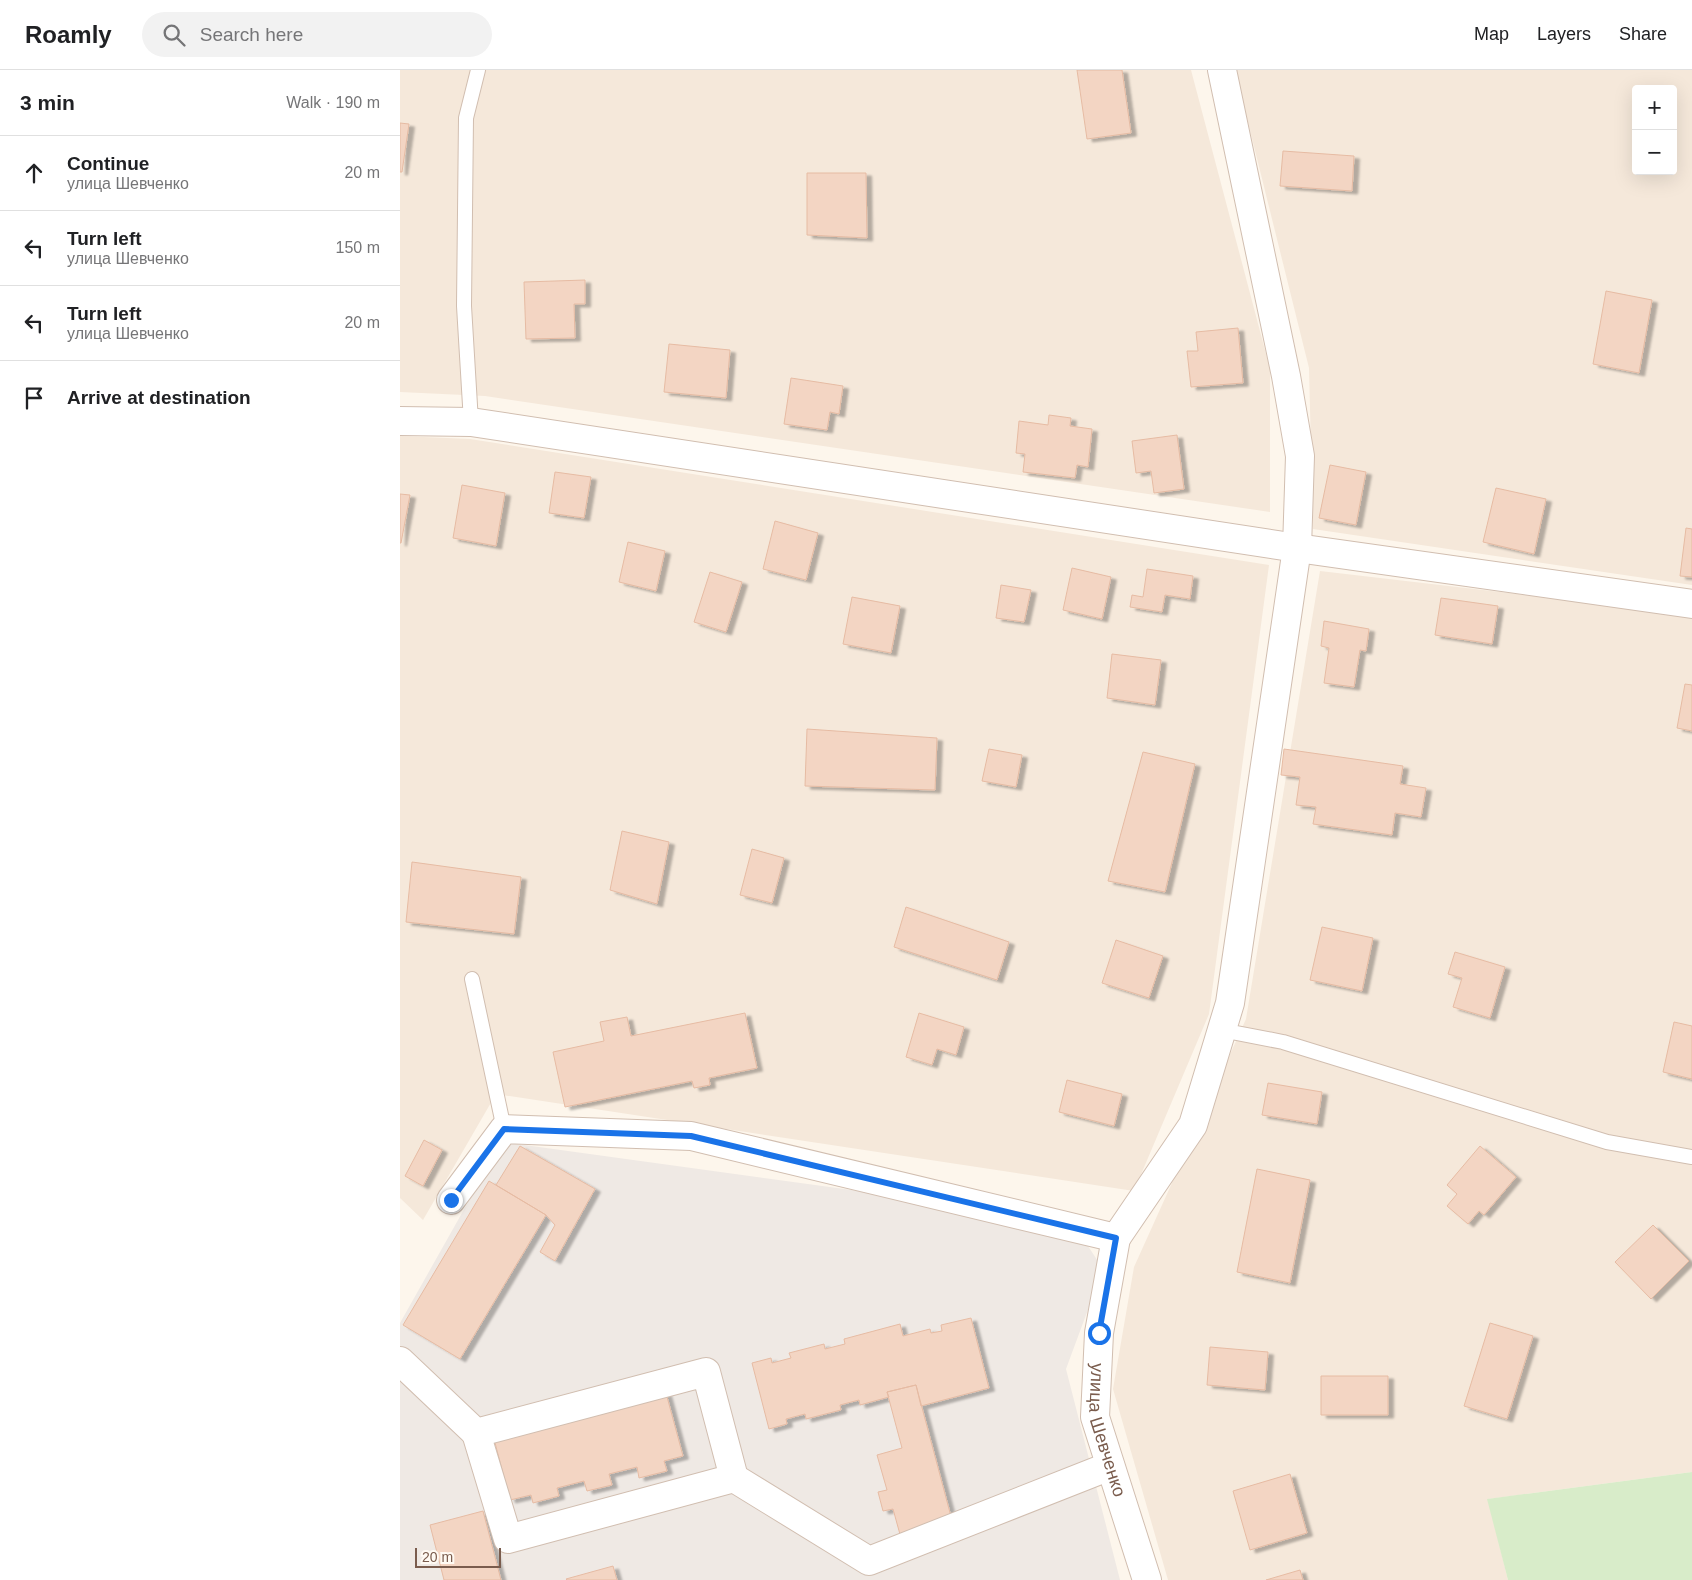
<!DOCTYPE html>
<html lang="en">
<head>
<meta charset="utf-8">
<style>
  body { margin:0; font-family:Helvetica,sans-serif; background:#f2f2f2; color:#202124 }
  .controls { position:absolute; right:15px; top:15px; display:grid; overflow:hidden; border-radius:5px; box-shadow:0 5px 20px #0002 }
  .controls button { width:45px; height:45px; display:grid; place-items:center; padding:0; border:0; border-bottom:1px solid #e0e0e0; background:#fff; color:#202124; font:25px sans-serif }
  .scale { position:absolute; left:15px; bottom:12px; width:86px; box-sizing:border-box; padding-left:5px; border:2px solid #7a5c4d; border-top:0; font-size:14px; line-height:18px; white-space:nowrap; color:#7a5c4d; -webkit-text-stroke:4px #fffaf3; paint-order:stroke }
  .stop { position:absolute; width:15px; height:15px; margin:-11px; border:4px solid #1a73e8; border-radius:50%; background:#fff }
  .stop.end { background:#1a73e8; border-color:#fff; box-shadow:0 1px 5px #0008 }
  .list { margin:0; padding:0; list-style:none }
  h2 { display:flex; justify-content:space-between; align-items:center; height:65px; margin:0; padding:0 20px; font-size:21px }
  h2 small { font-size:16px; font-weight:400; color:#757577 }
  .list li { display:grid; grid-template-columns:32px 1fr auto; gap:15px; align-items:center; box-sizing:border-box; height:75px; padding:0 20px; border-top:1px solid #e0e0e0 }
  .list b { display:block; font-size:19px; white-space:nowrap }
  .list p { margin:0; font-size:16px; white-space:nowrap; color:#757577 }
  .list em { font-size:16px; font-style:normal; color:#757577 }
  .icon { flex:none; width:28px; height:28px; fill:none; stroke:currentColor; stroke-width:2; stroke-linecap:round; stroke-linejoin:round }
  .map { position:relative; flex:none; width:1292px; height:1510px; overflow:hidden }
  header { display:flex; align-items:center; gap:30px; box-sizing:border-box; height:70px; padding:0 25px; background:#fff; border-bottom:1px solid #e0e0e0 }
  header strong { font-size:24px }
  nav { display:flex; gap:28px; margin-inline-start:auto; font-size:18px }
  .search { width:350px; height:45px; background:#f2f2f2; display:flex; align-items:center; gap:12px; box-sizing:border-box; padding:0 18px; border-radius:28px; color:#757577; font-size:19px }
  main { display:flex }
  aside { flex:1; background:#fff }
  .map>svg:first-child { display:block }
  .residential { fill:#f5e8da; fill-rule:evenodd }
  .industrial { fill:#efe9e4 }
  .green { fill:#d8ecc9 }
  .building { fill:#f3d5c3; stroke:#e6bba3; filter:url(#shadow) }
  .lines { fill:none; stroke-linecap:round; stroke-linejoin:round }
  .service-casing { stroke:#d1beb0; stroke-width:16 }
  .minor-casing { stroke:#d1beb0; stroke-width:30 }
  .service { stroke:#fff; stroke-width:14 }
  .minor { stroke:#fff; stroke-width:28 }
  .route { stroke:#1a73e8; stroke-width:6 }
  .labels { text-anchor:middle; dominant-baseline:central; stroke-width:4; stroke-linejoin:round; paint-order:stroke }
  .street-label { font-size:18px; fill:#7a5c4d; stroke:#fffaf3 }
</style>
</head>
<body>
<header>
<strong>Roamly</strong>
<div class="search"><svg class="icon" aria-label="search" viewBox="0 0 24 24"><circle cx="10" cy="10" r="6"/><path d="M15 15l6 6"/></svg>Search here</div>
<nav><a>Map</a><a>Layers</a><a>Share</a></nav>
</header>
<main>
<aside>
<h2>3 min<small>Walk · 190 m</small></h2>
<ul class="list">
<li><svg class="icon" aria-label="ahead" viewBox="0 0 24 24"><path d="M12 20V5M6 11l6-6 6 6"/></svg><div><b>Continue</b><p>улица Шевченко</p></div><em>20 m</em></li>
<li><svg class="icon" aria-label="left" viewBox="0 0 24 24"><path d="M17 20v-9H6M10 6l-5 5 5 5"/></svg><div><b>Turn left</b><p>улица Шевченко</p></div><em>150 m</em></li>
<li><svg class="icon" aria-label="left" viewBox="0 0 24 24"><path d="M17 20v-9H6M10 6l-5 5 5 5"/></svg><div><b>Turn left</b><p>улица Шевченко</p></div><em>20 m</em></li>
<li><svg class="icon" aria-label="arrive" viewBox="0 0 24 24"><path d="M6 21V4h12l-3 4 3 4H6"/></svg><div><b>Arrive at destination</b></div></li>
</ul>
</aside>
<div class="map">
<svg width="1292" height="1510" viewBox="0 0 1292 1510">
  <defs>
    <filter id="shadow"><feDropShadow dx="5.5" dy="3" stdDeviation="1" flood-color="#0004"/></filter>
  </defs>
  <rect width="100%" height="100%" fill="#fdf6ec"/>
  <path class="residential" d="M0,0H791L870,299V442L85,326L0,322Z
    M835,0H1292V515L913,459L909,298ZM1236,19H1273V101H1236Z
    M0,366L70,369L869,495L809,944L734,1121L96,1024L23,1150L0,1128Z
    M920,501L1271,542L1292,547V1402L1088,1429L1108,1510H768L713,1319L734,1197L846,949Z"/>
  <path class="industrial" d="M102,1072L671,1150L703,1199L666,1299L720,1510H0V1253Z"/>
  <path class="green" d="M1292,1402V1510H1108L1087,1429Z"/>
  <path class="building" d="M677,0H722L731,63L687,69Z
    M0,53L9,54L2,102H0Z
    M883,81L954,86L952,121L880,116Z
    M407,103H466L467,168L407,165Z
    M185,210V234H174L175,268L126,269L124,212Z
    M1206,221L1252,230L1239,303L1193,294Z
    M838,258L843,313L791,317L787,281H798L796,262Z
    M269,274L330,280L326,328L264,322Z
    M391,308L443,316L439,344L430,342L427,360L384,354Z
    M649,345L671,348L670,356L692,359L688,397L677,395L675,408L623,402L625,384L616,383L619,351L648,355Z
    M777,365L784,419L754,423L751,401L736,403L732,371Z
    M930,395L966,402L956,455L919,448Z
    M155,402L191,407L184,448L149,443Z
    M62,415L105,423L96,476L53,468Z
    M1096,418L1146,429L1134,484L1083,472Z
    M0,424L10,425L1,473H0Z
    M375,451L418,463L406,510L363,499Z
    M1286,458L1292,459V507L1280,506Z
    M228,472L265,481L256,521L219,512Z
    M672,498L711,507L702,549L663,540Z
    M747,499L793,506L790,529L765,525L762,542L730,537L732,525L743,527Z
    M310,502L342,512L326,562L294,552Z
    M601,515L631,520L624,552L596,548Z
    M452,527L500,536L491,583L443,574Z
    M1041,528L1098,536L1092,574L1035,565Z
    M924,551L969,559L966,581L960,580L954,617L924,613L929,578L921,576Z
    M712,584L761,590L755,635L707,628Z
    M1285,614L1292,615V661L1277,658Z
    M407,659L537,668L535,720L405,716Z
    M589,679L622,685L616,717L582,711Z
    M884,679L1003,696L1000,714L1026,718L1021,747L995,743L992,765L913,754L916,737L896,735L900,707L881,705Z
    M743,682L795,694L765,822L708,811Z
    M222,761L269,772L257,834L210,820Z
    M352,779L384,788L372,833L340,825Z
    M12,792L121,807L114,864L6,852Z
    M506,837L609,872L597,910L494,877Z
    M922,857L973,868L962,921L910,910Z
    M716,870L763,886L749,928L702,913Z
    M1055,882L1105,897L1090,948L1053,937L1062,908L1048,904Z
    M345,943L357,998L309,1008L310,1015L294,1018L292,1011L165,1037L153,982L204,971L200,952L227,947L231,966Z
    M519,943L564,957L556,985L537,979L532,995L506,987Z
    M1274,952L1292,956V1009L1263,1002Z
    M667,1010L722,1024L714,1056L659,1042Z
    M868,1013L922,1022L917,1054L862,1045Z
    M24,1070L42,1080L23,1116L5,1106Z
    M120,1076L195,1119L155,1191L140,1182L155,1155L146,1145L96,1115Z
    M1080,1076L1116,1107L1084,1145L1079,1141L1068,1154L1047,1136L1057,1124L1047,1115Z
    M857,1099L910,1110L890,1213L837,1202Z
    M89,1111L146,1145L60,1289L3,1255Z
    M1253,1155L1289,1191L1251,1229L1215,1192Z
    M571,1248L589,1318L521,1336L516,1315L487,1322L489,1327L460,1335L459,1330L440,1335L441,1340L406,1349L405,1344L386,1349L387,1354L369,1359L352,1293L371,1288L372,1293L391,1288L389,1283L424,1274L425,1279L445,1274L444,1269L500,1254L503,1266L530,1259L531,1263L542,1261L541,1255Z
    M1090,1253L1133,1266L1107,1349L1064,1336Z
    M810,1277L868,1282L865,1320L807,1315Z
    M921,1306H988V1345H921Z
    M516,1315L553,1454L501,1468L493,1439L483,1441L478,1422L487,1420L477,1385L502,1378L487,1322Z
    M266,1323L283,1386L264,1391L267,1401L239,1408L237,1397L209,1404L212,1415L187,1421L184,1411L157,1418L159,1426L133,1433L131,1425L110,1430L94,1369Z
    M890,1404L907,1463L850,1480L833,1421Z
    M83,1441L101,1510H44L30,1455Z
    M213,1496L217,1510H167L166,1509Z
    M900,1500L903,1510H866Z"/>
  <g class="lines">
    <defs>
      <path id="service" d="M71,352L64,236L66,48L78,0
        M72,909L104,1059
        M821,960L883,972L1207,1072L1292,1087"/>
      <g id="minor">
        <path d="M0,351L71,352L897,478L1292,534"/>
        <path id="s1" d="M51,1130L104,1059L291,1066L716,1168L699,1263L695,1347L747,1510"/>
        <path d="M716,1168L793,1055L830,933L897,478L900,386L886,306L822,0"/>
        <path d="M0,1291L76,1363L306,1302L334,1408L469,1491L710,1396"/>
        <path d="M76,1363L108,1469L334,1408"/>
      </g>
    </defs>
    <use href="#service" class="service-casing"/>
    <use href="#minor" class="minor-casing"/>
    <use href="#service" class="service"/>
    <use href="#minor" class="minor"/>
  </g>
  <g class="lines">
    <path class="route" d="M51,1130L104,1059L291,1066L716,1168L699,1263"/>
  </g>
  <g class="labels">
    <g class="street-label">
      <text stroke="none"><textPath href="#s1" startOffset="908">улица Шевченко</textPath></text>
    </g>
  </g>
</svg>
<div class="controls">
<button>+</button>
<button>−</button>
</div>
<div class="scale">20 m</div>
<div class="stop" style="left:699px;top:1263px"></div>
<div class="stop end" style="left:51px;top:1130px"></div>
</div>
</main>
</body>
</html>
